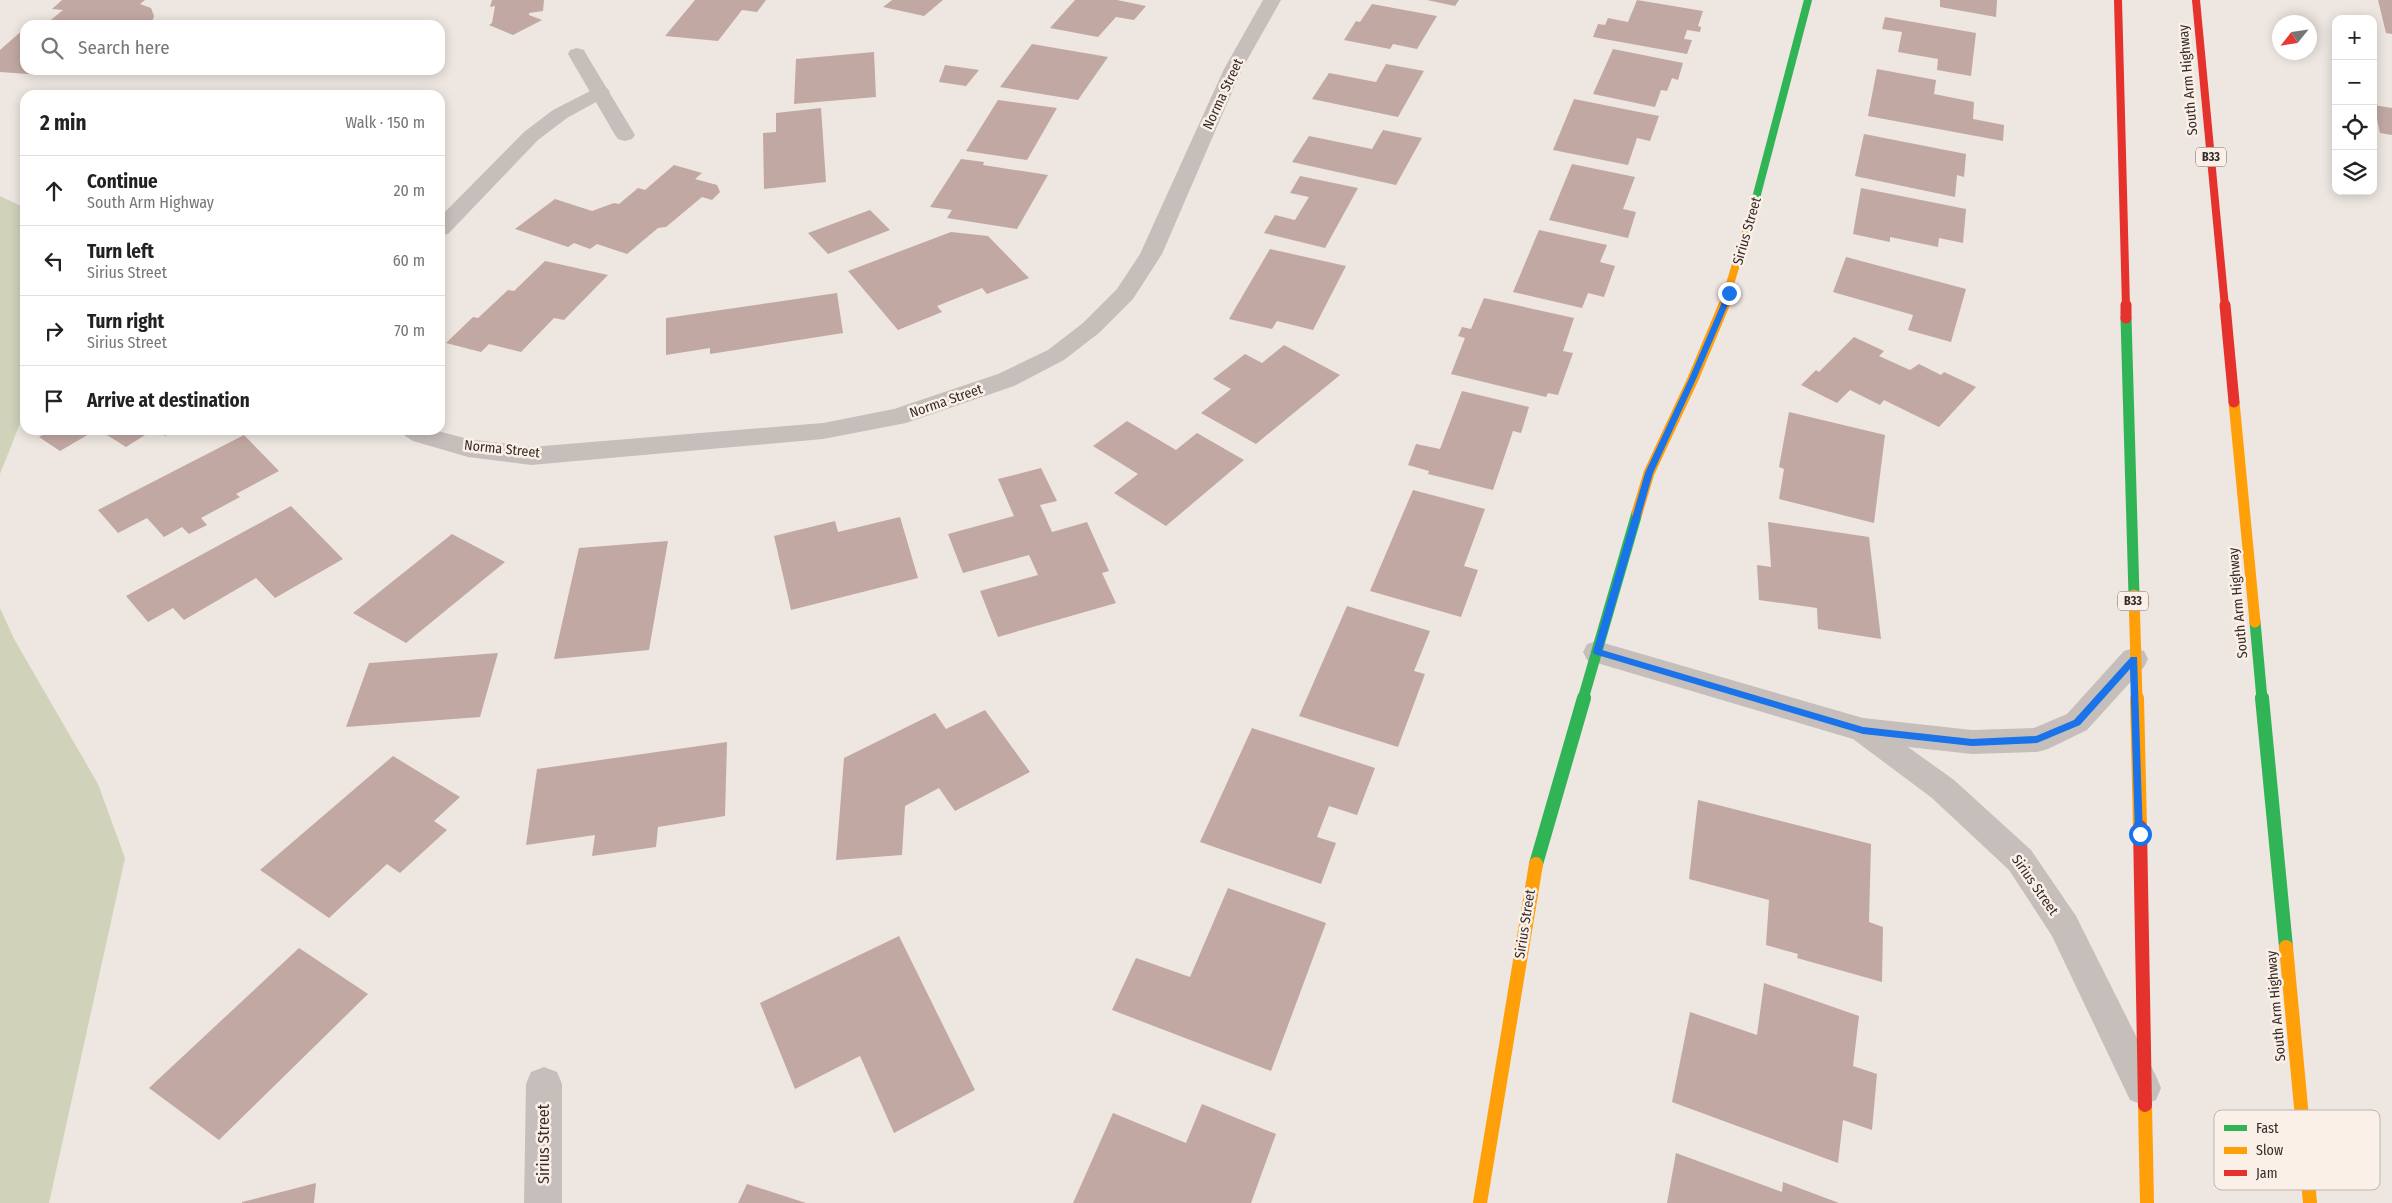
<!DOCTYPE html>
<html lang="en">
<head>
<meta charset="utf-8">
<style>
  body { margin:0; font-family:"Fira Sans Condensed",sans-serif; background:#f2f2f2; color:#222 }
  .controls { position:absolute; right:15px; top:15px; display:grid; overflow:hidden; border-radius:10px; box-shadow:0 2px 12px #0003 }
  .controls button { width:45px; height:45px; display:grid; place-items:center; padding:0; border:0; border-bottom:1px solid #e0e0e0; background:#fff; color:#222; font:25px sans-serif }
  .compass { position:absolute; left:2272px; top:15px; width:45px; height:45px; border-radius:50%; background:#fff; box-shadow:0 2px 12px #0003; rotate:240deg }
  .stop { position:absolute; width:15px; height:15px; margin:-11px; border:4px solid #1a73e8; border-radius:50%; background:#fff }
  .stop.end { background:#1a73e8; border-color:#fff; box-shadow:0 1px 5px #0008 }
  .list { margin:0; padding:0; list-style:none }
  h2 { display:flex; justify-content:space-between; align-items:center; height:65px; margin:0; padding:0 20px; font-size:21px }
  h2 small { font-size:16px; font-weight:400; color:#767676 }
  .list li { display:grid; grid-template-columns:32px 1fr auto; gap:15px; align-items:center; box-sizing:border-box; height:70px; padding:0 20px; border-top:1px solid #e0e0e0 }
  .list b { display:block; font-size:19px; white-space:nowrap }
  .list p { margin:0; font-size:16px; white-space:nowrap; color:#767676 }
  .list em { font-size:16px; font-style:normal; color:#767676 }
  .icon { flex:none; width:28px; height:28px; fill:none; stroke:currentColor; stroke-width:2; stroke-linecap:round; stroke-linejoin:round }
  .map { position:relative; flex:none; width:2392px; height:1203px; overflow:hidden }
  .search { position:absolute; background:#fff; box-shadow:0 2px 12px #0003; left:20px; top:20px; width:425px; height:55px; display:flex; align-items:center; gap:12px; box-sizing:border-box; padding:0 18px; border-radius:15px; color:#767676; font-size:19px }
  .panel { position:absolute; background:#fff; box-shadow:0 2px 12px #0003; left:20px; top:90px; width:425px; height:345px; border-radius:15px }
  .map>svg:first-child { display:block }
  .green { fill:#d0d3ba }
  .building { fill:#c2a8a2 }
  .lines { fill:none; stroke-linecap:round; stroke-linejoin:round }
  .lane { fill:#c6beba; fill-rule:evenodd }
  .street { fill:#c6beba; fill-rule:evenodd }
  .fast-far2 { stroke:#30b455; stroke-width:8 }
  .fast-far1 { stroke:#30b455; stroke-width:11 }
  .fast { stroke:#30b455; stroke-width:14 }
  .slow-far2 { stroke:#ff9f0a; stroke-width:8 }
  .slow-far1 { stroke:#ff9f0a; stroke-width:11 }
  .slow { stroke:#ff9f0a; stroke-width:14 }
  .jam-far2 { stroke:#e5322d; stroke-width:8 }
  .jam-far1 { stroke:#e5322d; stroke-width:11 }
  .jam { stroke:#e5322d; stroke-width:14 }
  .route { fill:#1a73e8 }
  .labels { text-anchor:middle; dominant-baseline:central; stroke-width:5; stroke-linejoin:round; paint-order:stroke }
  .shield { fill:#faf0e8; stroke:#726662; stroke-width:1 }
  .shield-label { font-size:12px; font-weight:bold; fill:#382b28 }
  .street-label { font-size:14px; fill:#382b28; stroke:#faf0e8 }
  .near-street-label { font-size:16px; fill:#382b28; stroke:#faf0e8 }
  .key { fill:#faf0e8; stroke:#c0b5ae; stroke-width:1 }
  .key-label { font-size:14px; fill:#382b28 }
</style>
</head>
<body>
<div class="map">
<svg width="2392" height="1203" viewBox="0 0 2392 1203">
  <rect width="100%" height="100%" fill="#ede6e1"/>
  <path class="green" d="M0,196L25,208V411L0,474Z
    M0,608L14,639L98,784L125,858L49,1203H0Z"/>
  <path class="building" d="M62,0H145L140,4L151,8L154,16L151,25H52L47,23L63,10L52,9Z
    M492,0H544L543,11L529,13V15L542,20L513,35L489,25L492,23L495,6L490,7Z
    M695,0H766L757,12L742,10L718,41L665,36Z
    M892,0H943L924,16L883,7Z
    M1075,0H1117L1146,6L1134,20L1116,17L1098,37L1050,28Z
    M1427,0H1459L1455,6Z
    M1637,0L1703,11L1698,26L1701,27L1700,32L1687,30L1684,39L1692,40L1687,54L1593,37L1598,24L1605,25L1608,18L1628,22Z
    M1940,0H1997L1996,17L1940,7Z
    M2378,0H2392V34L2386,33Z
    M1372,4L1437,16L1417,49L1393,44L1390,49L1344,40L1356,21L1360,22Z
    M1885,17L1976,33L1971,76L1937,70L1938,59L1898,52L1902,32L1882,29Z
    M25,28V70L74,71L42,75L0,72V50Z
    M1032,44L1108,57L1078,100L1000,87Z
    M1613,49L1683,63L1678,80L1672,78L1667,91L1661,90L1655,107L1593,94Z
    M874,52L876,97L794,104L796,59Z
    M1386,64L1424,71L1398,117L1312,99L1329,73L1376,82Z
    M945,65L979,70L966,86L939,82Z
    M1877,69L1936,80L1934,94L1974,102L1973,119L2004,125L2003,141L1868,116Z
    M1574,99L1659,116L1650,141L1637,138L1628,165L1553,150Z
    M998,100L1057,108L1027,160L966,151Z
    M2374,105L2392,108V135L2380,133Z
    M821,108L826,182L764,189L763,133L776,132V113Z
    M1383,130L1422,138L1396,185L1292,162L1309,136L1372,149Z
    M1864,134L1966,154L1964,177L1957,175L1955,197L1855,176Z
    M961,159L984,162L983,165L1048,175L1017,229L947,218L952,210L930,207Z
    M1572,164L1635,177L1623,209L1636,212L1628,238L1549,220Z
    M674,165L702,173L695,179L717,185L720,192L712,200L702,197L666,227L658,228L627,254L597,244L590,249L574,243L568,247L515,229L555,199L592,211L614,203L619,204L638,188L645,190Z
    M1300,176L1358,188L1325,248L1264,233L1275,215L1295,220L1309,197L1290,193Z
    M1861,188L1966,209L1963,243L1939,238L1938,247L1890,237V242L1853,234Z
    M870,210L890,230L828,254L808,233Z
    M1539,230L1607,245L1600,262L1615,266L1604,297L1588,293L1582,308L1513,292Z
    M951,232L988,236L1029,278L987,294L982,288L937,306L942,312L898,330L848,271Z
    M1270,249L1346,266L1313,330L1277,321L1272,329L1229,319Z
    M1846,257L1966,289L1951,342L1908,330L1913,315L1833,292Z
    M545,261L608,275L564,320L554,318L521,352L489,344L481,352L446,343L473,317L478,318L508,290L514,291Z
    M837,293L843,333L710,354V348L666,355V318Z
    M1484,298L1574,318L1563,351L1573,353L1558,395L1548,393L1546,397L1451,374L1465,338L1458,336L1462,327L1471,329Z
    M1854,337L1884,351L1879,356L1910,370L1919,364L1941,375L1944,372L1976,387L1939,427L1884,400L1880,405L1850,390L1837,403L1801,385L1816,370L1819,372Z
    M1284,345L1340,375L1256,444L1201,413L1231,389L1213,379L1245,354L1262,363Z
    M1462,391L1529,407L1521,433L1513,431L1493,490L1428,474L1429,471L1408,465L1416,444L1440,449Z
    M1789,412L1885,435L1874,523L1779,499L1784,469L1779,467Z
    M1127,421L1176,450L1197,433L1244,460L1166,526L1114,493L1138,474L1093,446Z
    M51,430H96L60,451L39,437Z
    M99,430H153L126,447Z
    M156,430H175L165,436Z
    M244,435L279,471L236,494L240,497L201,518L207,525L189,534L182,527L164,537L147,518L118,533L98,510Z
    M1041,468L1057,501L1040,505L1052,532L1087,522L1109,571L1102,573L1116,603L998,637L980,591L1038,575L1029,555L963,573L948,534L1014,516L998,479Z
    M1413,490L1485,509L1464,566L1478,570L1461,617L1370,591Z
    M291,506L343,559L275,598L256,578L184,620L173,608L148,622L126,596Z
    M900,517L918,578L791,610L774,536L835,521L838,532Z
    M1768,522L1869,537L1881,639L1818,629L1817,608L1759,600L1757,565L1771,567Z
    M452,534L505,562L406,643L353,613Z
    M668,541L649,650L554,659L579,548Z
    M1347,606L1430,631L1414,671L1425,674L1398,747L1299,716Z
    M498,653L480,717L346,727L369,663Z
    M985,710L1030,772L955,811L939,788L905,806L902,855L836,860L844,758L935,713L946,729Z
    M1252,728L1375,768L1357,815L1329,806L1317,837L1336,843L1321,884L1200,842Z
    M727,742L725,816L658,827L656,847L592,856L595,835L526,845L537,769Z
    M393,756L460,797L434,821L447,830L400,873L387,864L329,918L260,870Z
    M1698,800L1871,844L1869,922L1883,927L1882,982L1797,958L1798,954L1766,945L1769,900L1689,879Z
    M1228,888L1326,923L1271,1071L1112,1010L1136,958L1190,977Z
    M899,936L975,1090L894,1133L860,1056L795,1089L760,1003Z
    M299,948L368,994L219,1140L149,1088Z
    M1764,983L1859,1016L1853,1066L1877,1074L1872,1130L1843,1120L1838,1163L1672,1102L1690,1012L1757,1035Z
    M1202,1104L1276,1134L1251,1203H1073L1113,1113L1186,1143Z
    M1676,1153L1782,1192L1783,1182L1839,1203H1667Z
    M316,1183L314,1203H242V1202Z
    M747,1184L806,1203H738Z"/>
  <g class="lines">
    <path class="lane" d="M577,48L584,50L586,54L635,135L632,139L625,141L618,139L615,135L568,54L570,50Z"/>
    <path class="street" d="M1263,0H1281L1242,69L1162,254L1133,299L1099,333L1064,360L1014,386L906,423L823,439L531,465L468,457L413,441L405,436L402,430H434L468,439L531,447L823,423L894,409L998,374L1048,350L1083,323L1117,289L1140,254L1224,69Z
      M600,86L607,88L610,92L607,96L567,118L538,140L448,234L440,235V217L524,132L553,110Z
      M1597,641L1863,718L1972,730L2034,728L2067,714L2124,651L2134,648L2144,651L2148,659L2144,667L2087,730L2048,749L2037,752L1972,754L1908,747L1954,780L2031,850L2076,916L2156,1076L2161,1088L2156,1100L2143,1105L2130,1100L2052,936L2009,870L1932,798L1853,739L1587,660L1583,652L1587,644Z
      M544,1067L557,1072L562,1084V1203H524L526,1084L531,1072Z"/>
    <path class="fast-far2" d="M1755,202L1808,0"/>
    <path class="fast-far1" d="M2126,318L2134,595
      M2255,622L2262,699
      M1583,699L1637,513"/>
    <path class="fast" d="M2262,698L2286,947
      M1536,864L1584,698"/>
    <path class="slow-far2" d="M1723,307L1755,202"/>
    <path class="slow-far1" d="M2234,402L2255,622
      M1637,513L1649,473L1693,379L1724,305
      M2134,595L2137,699"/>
    <path class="slow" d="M2137,698L2140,827
      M2286,947L2310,1203
      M2145,1105L2147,1203
      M1480,1203L1536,864"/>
    <path class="jam-far2" d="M2118,0L2126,307
      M2196,0L2225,307"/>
    <path class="jam-far1" d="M2126,305V318
      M2225,305L2234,402"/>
    <path class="jam" d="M2140,827L2145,1105"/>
  </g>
  <path class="route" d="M1729,291L1733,293L1696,379L1653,473L1602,650L1863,727L1972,739L2036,736L2074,720L2131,657H2137L2143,837H2137L2135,834L2130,669L2080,725L2037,743L1972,746L1863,734L1594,654L1593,652L1645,473L1689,379L1726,293Z"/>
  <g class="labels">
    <g class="shield">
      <rect x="2196" y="147.5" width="30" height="19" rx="4"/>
      <rect x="2118" y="591.5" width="30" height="19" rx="4"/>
    </g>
    <g class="shield-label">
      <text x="2211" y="157">B33</text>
      <text x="2133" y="601">B33</text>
    </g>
    <g class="street-label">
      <text transform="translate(2188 80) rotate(-95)">South Arm Highway</text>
      <text transform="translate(1223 94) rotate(-65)">Norma Street</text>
      <text transform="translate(1747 231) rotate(-74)">Sirius Street</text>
      <text transform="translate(946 401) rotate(-19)">Norma Street</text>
      <text transform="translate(502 449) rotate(6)">Norma Street</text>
      <text transform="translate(2238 603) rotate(-95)">South Arm Highway</text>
      <text transform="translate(2035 885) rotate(55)">Sirius Street</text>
      <text transform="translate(1525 924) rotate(-81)">Sirius Street</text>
      <text transform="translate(2276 1006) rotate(-95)">South Arm Highway</text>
    </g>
    <g class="near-street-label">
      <text transform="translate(543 1144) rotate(-90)">Sirius Street</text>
    </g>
  </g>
  <rect x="2214" y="1110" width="166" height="80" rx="8" class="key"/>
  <rect x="2224" y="1125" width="23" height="6" fill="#30b455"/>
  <rect x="2224" y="1147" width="23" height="7" fill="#ff9f0a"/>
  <rect x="2224" y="1170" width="23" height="6" fill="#e5322d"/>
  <g class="key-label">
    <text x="2256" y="1133">Fast</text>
    <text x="2256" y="1155">Slow</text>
    <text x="2256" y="1178">Jam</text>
  </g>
</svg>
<div class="controls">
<button>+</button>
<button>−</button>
<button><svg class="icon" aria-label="locate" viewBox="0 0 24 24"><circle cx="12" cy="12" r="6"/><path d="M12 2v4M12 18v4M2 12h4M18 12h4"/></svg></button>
<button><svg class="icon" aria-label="layers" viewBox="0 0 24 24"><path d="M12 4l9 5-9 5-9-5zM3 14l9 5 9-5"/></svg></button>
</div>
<svg class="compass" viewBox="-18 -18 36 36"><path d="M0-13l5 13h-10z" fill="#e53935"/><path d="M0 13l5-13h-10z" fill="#767676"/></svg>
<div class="stop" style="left:2140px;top:834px"></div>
<div class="stop end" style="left:1729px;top:293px"></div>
<div class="search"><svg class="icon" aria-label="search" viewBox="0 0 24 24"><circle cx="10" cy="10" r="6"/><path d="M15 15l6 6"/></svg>Search here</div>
<section class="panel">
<h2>2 min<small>Walk · 150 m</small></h2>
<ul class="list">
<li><svg class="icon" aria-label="ahead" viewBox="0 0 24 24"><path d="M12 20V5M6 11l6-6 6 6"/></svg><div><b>Continue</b><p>South Arm Highway</p></div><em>20 m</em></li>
<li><svg class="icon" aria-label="left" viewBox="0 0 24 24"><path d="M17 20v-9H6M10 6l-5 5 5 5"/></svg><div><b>Turn left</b><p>Sirius Street</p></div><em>60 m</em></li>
<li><svg class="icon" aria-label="right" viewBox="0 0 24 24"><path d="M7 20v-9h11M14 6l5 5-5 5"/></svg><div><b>Turn right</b><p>Sirius Street</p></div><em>70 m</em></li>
<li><svg class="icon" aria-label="arrive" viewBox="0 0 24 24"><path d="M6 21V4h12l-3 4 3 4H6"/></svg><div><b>Arrive at destination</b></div></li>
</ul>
</section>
</div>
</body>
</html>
